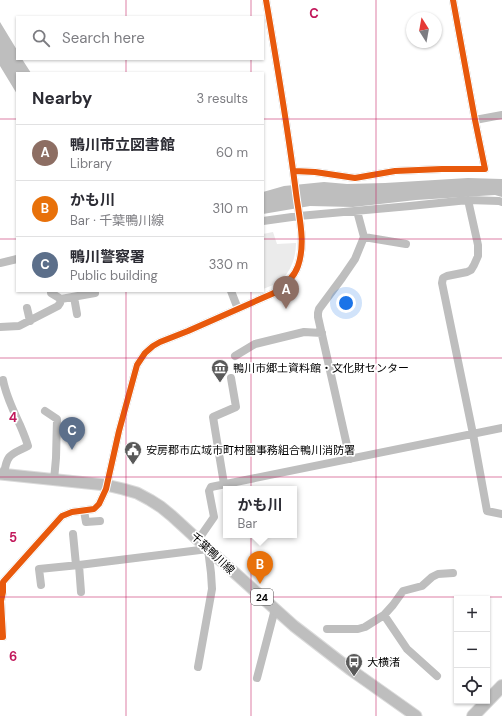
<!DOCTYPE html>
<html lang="en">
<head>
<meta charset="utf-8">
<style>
  body { margin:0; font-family:"DM Sans","Noto Sans JP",sans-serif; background:#f2f2f3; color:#2b2b33 }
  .controls { position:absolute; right:12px; bottom:12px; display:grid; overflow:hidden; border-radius:0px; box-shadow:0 1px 3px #0004 }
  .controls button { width:36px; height:36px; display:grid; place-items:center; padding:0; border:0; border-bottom:1px solid #e1e1e2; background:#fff; color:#2b2b33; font:20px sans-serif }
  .compass { position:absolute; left:406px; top:12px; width:36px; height:36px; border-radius:50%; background:#fff; box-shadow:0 1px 3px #0004; rotate:349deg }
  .you { position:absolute; left:346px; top:303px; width:14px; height:14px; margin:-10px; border:3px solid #fff; border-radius:50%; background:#1a73e8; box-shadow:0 0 0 6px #1a73e833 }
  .badge { display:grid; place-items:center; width:26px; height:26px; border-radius:50%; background:#595959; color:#fff; font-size:13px; font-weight:700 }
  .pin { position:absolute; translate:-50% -33px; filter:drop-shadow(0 1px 2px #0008) }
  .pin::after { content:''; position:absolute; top:21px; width:14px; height:12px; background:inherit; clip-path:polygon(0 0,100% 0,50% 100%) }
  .popup { position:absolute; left:223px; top:486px; width:74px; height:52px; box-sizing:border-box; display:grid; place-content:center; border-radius:0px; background:#fff; filter:drop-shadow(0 1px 3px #0005); font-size:13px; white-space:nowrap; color:#7c7c81 }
  .popup b { font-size:15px; color:#2b2b33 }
  .popup::after { content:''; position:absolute; left:50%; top:100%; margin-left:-8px; border:8px solid transparent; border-top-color:#fff }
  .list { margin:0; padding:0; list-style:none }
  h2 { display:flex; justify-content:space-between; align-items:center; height:52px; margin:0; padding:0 16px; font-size:17px }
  h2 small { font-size:13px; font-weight:400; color:#7c7c81 }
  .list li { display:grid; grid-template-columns:26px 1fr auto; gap:12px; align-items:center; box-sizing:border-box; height:56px; padding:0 16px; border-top:1px solid #e1e1e2 }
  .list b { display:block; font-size:15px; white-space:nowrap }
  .list p { margin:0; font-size:13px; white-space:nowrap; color:#7c7c81 }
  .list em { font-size:13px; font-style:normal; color:#7c7c81 }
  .icon { flex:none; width:22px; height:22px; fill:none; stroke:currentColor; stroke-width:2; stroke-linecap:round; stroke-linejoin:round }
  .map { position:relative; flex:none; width:502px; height:716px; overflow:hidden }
  .search { position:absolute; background:#fff; box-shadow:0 1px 3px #0004; left:16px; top:16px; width:248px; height:44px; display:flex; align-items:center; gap:10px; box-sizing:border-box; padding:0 14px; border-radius:0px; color:#7c7c81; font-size:15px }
  .panel { position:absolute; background:#fff; box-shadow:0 1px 3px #0004; left:16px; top:72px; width:248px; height:220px; border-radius:0px }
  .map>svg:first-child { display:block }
  .green { fill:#ebebeb }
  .water { fill:#bebebe }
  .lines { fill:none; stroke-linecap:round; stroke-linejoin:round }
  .major-casing { stroke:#dbdbdb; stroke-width:13 }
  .highway-casing { stroke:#dbdbdb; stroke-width:14 }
  .minor { stroke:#bebebe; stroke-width:8 }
  .major { stroke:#bebebe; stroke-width:11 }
  .highway { stroke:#bebebe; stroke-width:12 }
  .cycleway-casing { stroke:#fff; stroke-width:8 }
  .cycleway { stroke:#e8590c; stroke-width:6 }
  .grid { fill:none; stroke:#c2185b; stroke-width:1; stroke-opacity:0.55 }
  .labels { text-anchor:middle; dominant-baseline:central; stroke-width:3.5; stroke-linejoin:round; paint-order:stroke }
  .shield { fill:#fff; stroke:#4c4c4c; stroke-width:1 }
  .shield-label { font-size:10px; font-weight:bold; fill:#000 }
  .poi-label { font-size:11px; fill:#000; stroke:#fff; text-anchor:start }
  .street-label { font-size:11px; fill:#000; stroke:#fff }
  .grid-label { font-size:13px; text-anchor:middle; font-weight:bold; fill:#c2185b; stroke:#fff; stroke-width:3.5; stroke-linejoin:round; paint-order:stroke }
</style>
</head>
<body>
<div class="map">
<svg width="502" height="716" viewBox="0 0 502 716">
  <rect width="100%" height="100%" fill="#fff"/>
  <path class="green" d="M273,232L277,244L296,243C296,257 291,272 280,281C275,284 269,287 263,289V234Z"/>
  <path class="water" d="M0,22L17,50V59H22L31,73H17V94L0,66Z
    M468,178L502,179V197L495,195L416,200L353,207L310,206L263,214V192L284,186L324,182L347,184L385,183Z"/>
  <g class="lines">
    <defs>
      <path id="major" d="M0,474L106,485L123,489L137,493L150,500L161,507L172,516L208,549L294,626L351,670L416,716"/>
      <path id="highway" d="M473,716L502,686"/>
    </defs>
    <use href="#major" class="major-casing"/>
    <use href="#highway" class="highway-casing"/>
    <path class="minor" d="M475,120L502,115
      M294,171L315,172L355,178L395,171L442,169H485L475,120L453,0
      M468,200L478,245V256L474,265L471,270L467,272L447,276L443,278L442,283L473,434L487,511L502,514
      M263,221L299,216L410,206L468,200L499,201L502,202
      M364,237L406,244
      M0,263L17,259
      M51,291V293L61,299L95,293
      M231,291L238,309
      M74,297L77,314
      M27,308L30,321
      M0,327L19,326L58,306L60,303L61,299
      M235,356L255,344L304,332L322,333
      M3,380C6,396 13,410 20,425C23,432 26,439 28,446C11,455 7,453 4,474
      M45,411L57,419L56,458L54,480
      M350,459L318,317V313L319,309L342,278L355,259L364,237L357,211
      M224,484L213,417L236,407L231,378
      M84,511L86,522L100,521
      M73,534L76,565
      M198,540L214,517L209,491L211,487L502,428
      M79,565L81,592
      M41,585L39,569L79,565L208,549L211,573L212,589L198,667
      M384,615L407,649L437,676
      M327,629H358L365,627L384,615L393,605L403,591L422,586L432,577L438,574L453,573
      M0,637H3L1,601L3,592V582L62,516L72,512L94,509L99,504L106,489L119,431L137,365L145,353L153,346L160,342L188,331L274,293C284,286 294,278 298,266C306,243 299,217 296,193C288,129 277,64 266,0
      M257,678L275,609"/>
    <use href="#major" class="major"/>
    <use href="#highway" class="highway"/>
    <defs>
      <path id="cycleway" d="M294,171L315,172L355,178L395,171L442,169H485L475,120L453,0
        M0,637H3L1,601L3,592V582L62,516L72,512L94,509L99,504L106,489L119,431L137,365L145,353L153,346L160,342L188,331L274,293C284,286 294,278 298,266C306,243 299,217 296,193C288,129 277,64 266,0"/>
    </defs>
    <use href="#cycleway" class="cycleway-casing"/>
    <use href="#cycleway" class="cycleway"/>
  </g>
  <path class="grid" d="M126,0V17M251,0V17M376,0V716M126,59V73M251,59V73M0,119H17M263,119H502M0,239H17M263,239H502M126,291V716M251,291V716M0,358H502M0,477H502M0,597H502"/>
  <defs>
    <symbol id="museum-pin" viewBox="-11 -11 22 30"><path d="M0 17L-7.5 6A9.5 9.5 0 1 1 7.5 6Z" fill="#595959" stroke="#fff"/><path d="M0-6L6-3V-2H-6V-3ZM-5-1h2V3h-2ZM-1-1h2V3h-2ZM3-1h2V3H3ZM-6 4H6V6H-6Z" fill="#fff"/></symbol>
    <symbol id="civic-pin" viewBox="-11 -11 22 30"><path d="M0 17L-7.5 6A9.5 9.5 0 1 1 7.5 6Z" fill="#595959" stroke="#fff"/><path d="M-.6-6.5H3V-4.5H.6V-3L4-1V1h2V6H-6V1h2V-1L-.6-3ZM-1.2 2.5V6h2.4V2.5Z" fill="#fff"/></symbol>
    <symbol id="bus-pin" viewBox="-11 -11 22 30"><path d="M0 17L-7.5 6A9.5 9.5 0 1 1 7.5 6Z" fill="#595959" stroke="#fff"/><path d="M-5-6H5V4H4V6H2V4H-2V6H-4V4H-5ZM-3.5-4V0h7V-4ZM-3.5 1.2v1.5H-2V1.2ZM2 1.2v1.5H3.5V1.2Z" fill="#fff"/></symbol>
  </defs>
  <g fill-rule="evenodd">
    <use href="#museum-pin" x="210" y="358" width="20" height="27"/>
    <use href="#civic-pin" x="123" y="440" width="20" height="27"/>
    <use href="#bus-pin" x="344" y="652" width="20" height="27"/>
  </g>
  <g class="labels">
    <rect class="shield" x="251" y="589" width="22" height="16" rx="3"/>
    <g class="shield-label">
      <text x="262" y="597">24</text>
    </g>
    <g class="poi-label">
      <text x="233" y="368">鴨川市郷土資料館・文化財センター</text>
      <text x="146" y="450">安房郡市広域市町村圏事務組合鴨川消防署</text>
      <text x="367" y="662">大横渚</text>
    </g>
    <g class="street-label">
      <text transform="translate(213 553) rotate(43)">千葉鴨川線</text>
    </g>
  </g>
  <g class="grid-label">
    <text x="314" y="18">C</text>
    <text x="13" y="422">4</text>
    <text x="13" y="542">5</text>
    <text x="13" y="661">6</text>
  </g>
</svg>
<div class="controls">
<button>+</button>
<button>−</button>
<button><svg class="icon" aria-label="locate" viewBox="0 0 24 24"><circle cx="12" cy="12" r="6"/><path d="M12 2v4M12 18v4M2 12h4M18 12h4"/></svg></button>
</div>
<svg class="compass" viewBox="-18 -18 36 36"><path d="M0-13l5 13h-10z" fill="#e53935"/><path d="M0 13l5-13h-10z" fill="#7c7c81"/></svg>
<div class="you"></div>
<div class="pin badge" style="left:286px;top:309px;background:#8d6e63">A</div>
<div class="pin badge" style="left:260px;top:584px;background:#e8710a">B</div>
<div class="popup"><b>かも川</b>Bar</div>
<div class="pin badge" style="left:72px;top:450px;background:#5c6f8a">C</div>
<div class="search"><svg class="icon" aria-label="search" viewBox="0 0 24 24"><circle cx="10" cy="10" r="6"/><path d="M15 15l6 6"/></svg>Search here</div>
<section class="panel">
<h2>Nearby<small>3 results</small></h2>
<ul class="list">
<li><span class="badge" style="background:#8d6e63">A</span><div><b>鴨川市立図書館</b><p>Library</p></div><em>60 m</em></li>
<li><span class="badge" style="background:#e8710a">B</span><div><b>かも川</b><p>Bar · 千葉鴨川線</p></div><em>310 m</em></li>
<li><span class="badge" style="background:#5c6f8a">C</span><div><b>鴨川警察署</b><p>Public building</p></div><em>330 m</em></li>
</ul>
</section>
</div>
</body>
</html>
